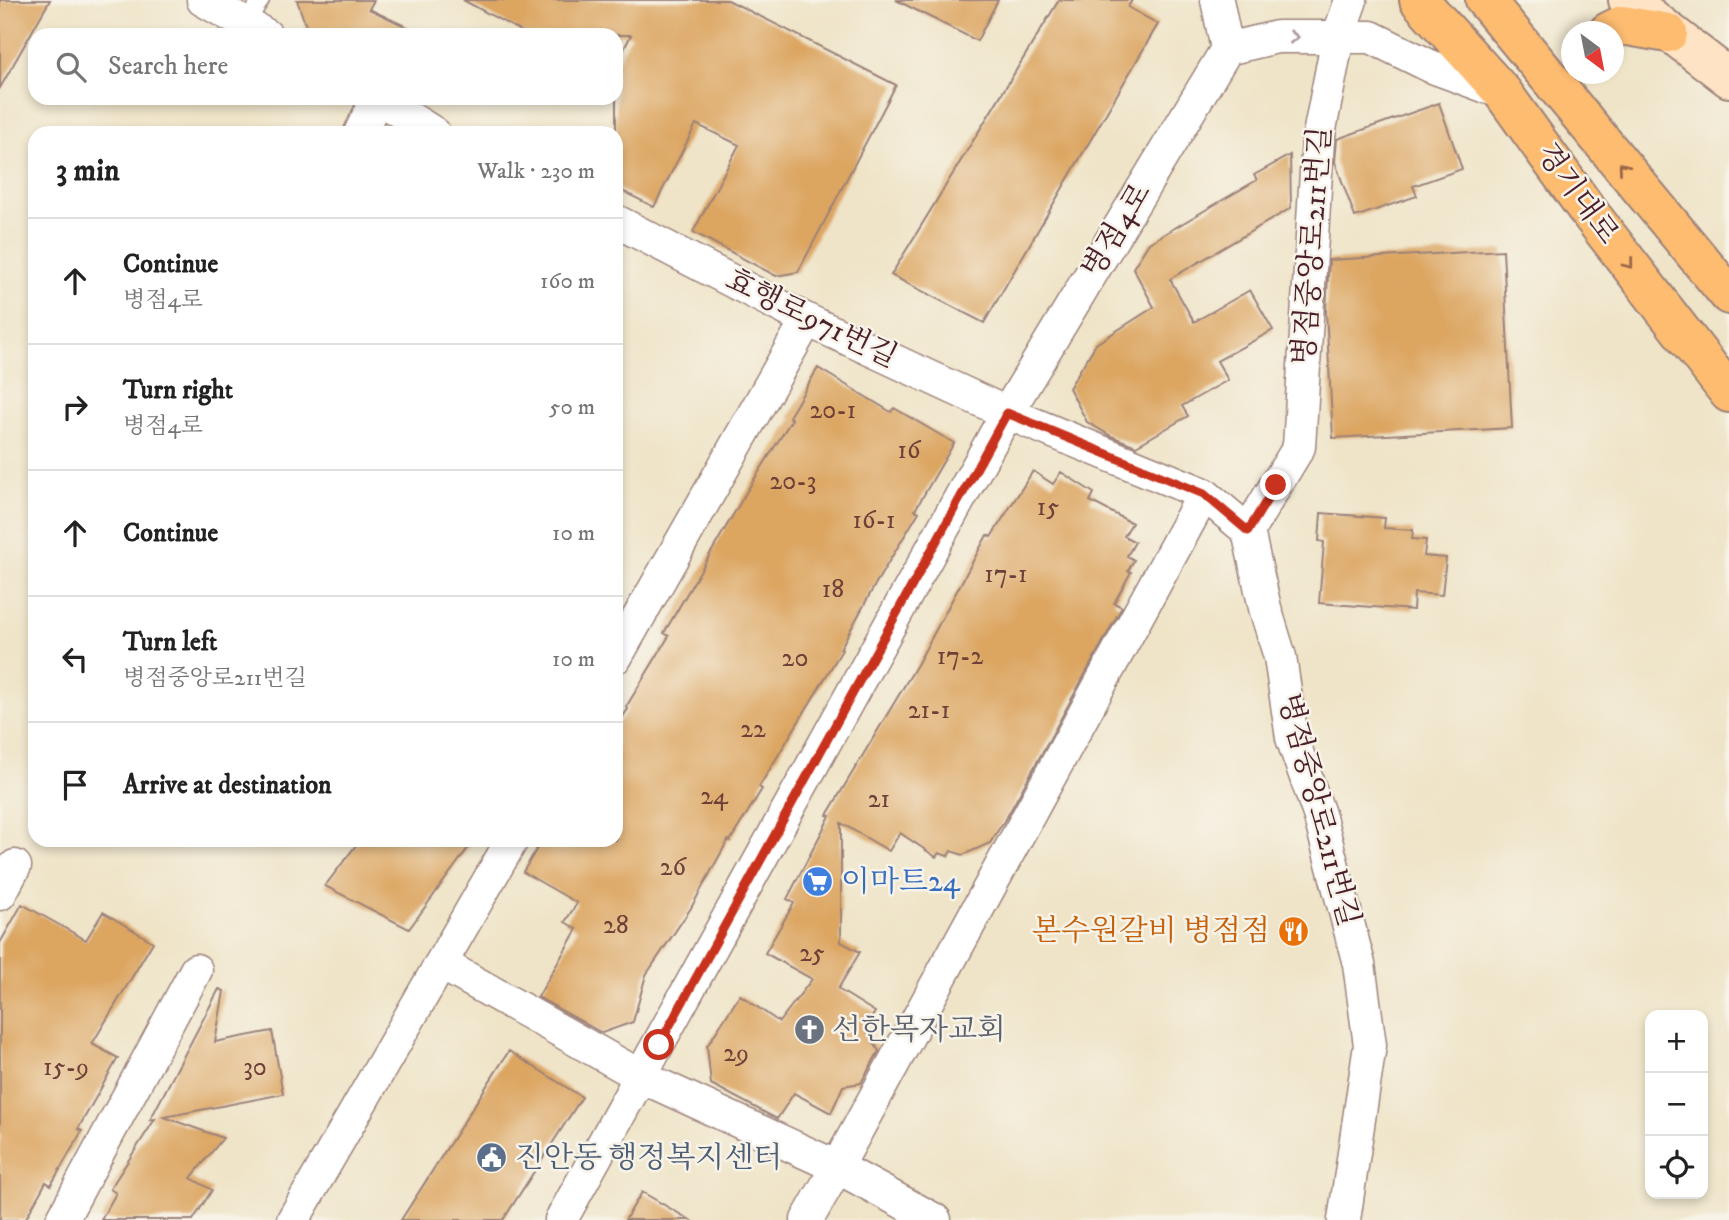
<!DOCTYPE html>
<html lang="en">
<head>
<meta charset="utf-8">
<style>
  body { margin:0; font-family:"IM FELL DW Pica","Noto Serif KR",serif; background:#f2f2f2; color:#222 }
  .controls { position:absolute; right:21px; bottom:21px; display:grid; overflow:hidden; border-radius:14px; box-shadow:0 4px 10px #0003 }
  .controls button { width:63px; height:63px; display:grid; place-items:center; padding:0; border:0; border-bottom:2px solid #e0e0e0; background:#fff; color:#222; font:35px sans-serif }
  .compass { position:absolute; left:1561px; top:21px; width:63px; height:63px; border-radius:50%; background:#fff; box-shadow:0 4px 10px #0003; rotate:148deg }
  .stop { position:absolute; width:21px; height:21px; margin:-16px; border:5px solid #c8321e; border-radius:50%; background:#fff }
  .stop.end { background:#c8321e; border-color:#fff; box-shadow:0 2px 7px #0008 }
  .list { margin:0; padding:0; list-style:none }
  h2 { display:flex; justify-content:space-between; align-items:center; height:91px; margin:0; padding:0 28px; font-size:30px }
  h2 small { font-size:23px; font-weight:400; color:#767676 }
  .list li { display:grid; grid-template-columns:46px 1fr auto; gap:21px; align-items:center; box-sizing:border-box; height:126px; padding:0 28px; border-top:2px solid #e0e0e0 }
  .list b { display:block; font-size:26px; white-space:nowrap }
  .list p { margin:0; font-size:23px; white-space:nowrap; color:#767676 }
  .list em { font-size:23px; font-style:normal; color:#767676 }
  .icon { flex:none; width:38px; height:38px; fill:none; stroke:currentColor; stroke-width:2; stroke-linecap:round; stroke-linejoin:round }
  .map { position:relative; flex:none; width:1729px; height:1220px; overflow:hidden }
  .search { position:absolute; background:#fff; box-shadow:0 4px 10px #0003; left:28px; top:28px; width:595px; height:77px; display:flex; align-items:center; gap:18px; box-sizing:border-box; padding:0 24px; border-radius:21px; color:#767676; font-size:26px }
  .panel { position:absolute; background:#fff; box-shadow:0 4px 10px #0003; left:28px; top:126px; width:595px; height:721px; border-radius:21px }
  .map>svg:first-child { display:block }
  .building { fill:#dca560 }
  .lines { fill:none; stroke-linecap:round; stroke-linejoin:round }
  .lane-casing { stroke:#9c827a; stroke-width:19 }
  .street-casing { stroke:#9c827a; stroke-width:35 }
  .secondary-casing { stroke:#9c827a; stroke-width:42 }
  .primary-casing { stroke:#9c827a; stroke-width:42 }
  .lane { stroke:#fff; stroke-width:16 }
  .street { stroke:#fff; stroke-width:32 }
  .secondary { stroke:#fee4c5; stroke-width:38 }
  .primary { stroke:#fdbc6f; stroke-width:38 }
  .oneway { stroke:#ae9aa0 }
  .oneway2 { stroke:#9b664a }
  .route { stroke:#c8321e; stroke-width:9 }
  .labels { text-anchor:middle; dominant-baseline:central; stroke-width:5; stroke-linejoin:round; paint-order:stroke }
  .number-label { font-size:26px; fill:#6e4038 }
  .street-label { font-size:30px; fill:#4a1f2b; stroke:#f7f3e8 }
  .shop-label { font-size:30px; fill:#366cbe; stroke:#f7f3e8; text-anchor:start }
  .food-label { font-size:30px; fill:#c56008; stroke:#f7f3e8; text-anchor:end }
  .worship-label { font-size:30px; fill:#5b616d; stroke:#f7f3e8; text-anchor:start }
  .service-label { font-size:30px; fill:#4e5e75; stroke:#f7f3e8; text-anchor:start }
</style>
</head>
<body>
<div class="map">
<svg width="1729" height="1220" viewBox="0 0 1729 1220">
  <rect width="100%" height="100%" fill="#f7f3e8"/>
  <filter id="ink" filterUnits="userSpaceOnUse"><feTurbulence type="fractalNoise" baseFrequency=".0143" numOctaves="2"/><feDisplacementMap in="SourceGraphic" scale="14" xChannelSelector="R" yChannelSelector="G"/><feConvolveMatrix kernelMatrix="1 2 1 2 8 2 1 2 1" color-interpolation-filters="sRGB"/></filter>
  <filter id="wash" filterUnits="userSpaceOnUse"><feTurbulence type="fractalNoise" baseFrequency=".00686" numOctaves="4" result="noise"/><feDisplacementMap in="SourceGraphic" scale="28" xChannelSelector="R" yChannelSelector="G"/><feGaussianBlur stdDeviation="1.57" result="paint"/><feColorMatrix in="noise" values="0 0 0 0 0 0 0 0 0 0 0 0 0 0 0 0 0 1.4 0 .05"/><feComposite in="paint" operator="in"/></filter>
  <g filter="url(#wash)">
    <rect width="100%" height="100%" fill="#efe4c8"/>
    <g id="blocks">
      <path class="building" d="M0,0H50L0,88Z
        M297,0H374L369,9L424,35H309Z
        M463,0H728L896,85L798,272L776,276L693,232L739,145L696,124L654,207L616,188V65L631,35H528Z
        M896,0H998L977,41Z
        M1059,0H1132L1128,7L1158,24L984,323L891,275Z
        M1439,103L1462,169L1413,186L1417,196L1355,217L1335,162L1337,139Z
        M1290,155L1291,208L1170,279L1194,322L1250,290L1273,330L1217,361L1228,380L1182,406L1188,416L1136,446L1111,436L1087,422L1069,388L1096,344L1154,307L1133,268L1149,243L1257,180L1254,175Z
        M1503,250L1512,428L1333,438L1326,311L1329,260Z
        M818,368L891,412L894,408L954,443L915,510L919,512L876,583L840,649L842,650L759,787L762,789L730,841L728,840L691,908L646,975L633,1022L602,1033L538,997L577,929L565,922L577,903L523,872L542,840H616V727L628,709L626,707L669,636L664,633L747,491L792,419L789,417Z
        M1033,471L1053,484L1061,472L1094,493L1090,501L1132,523L1124,536L1135,542L1127,556L1134,560L1128,571L1131,572L1114,603L1122,607L1008,815L990,843L963,855L951,851L948,856L939,853L936,857L900,833L889,851L841,823V942L860,952L838,989L875,1012L865,1028L879,1051L861,1083L843,1086L831,1113L794,1093L777,1119L711,1084L707,1046L740,995L779,1022L812,979L765,953L794,903L787,899L830,816L827,815L918,663L987,535L991,537Z
        M1321,513L1385,518L1384,528L1413,530L1412,539L1426,540L1424,556L1446,558L1442,595L1414,593L1413,610L1319,603L1324,542L1319,541Z
        M360,840H474L409,929L325,886Z
        M22,904L86,940L103,912L153,942L92,1044L118,1058L78,1129L82,1131L51,1185L46,1182L25,1220H0V943Z
        M219,989L224,991L215,1042L272,1031L283,1094L164,1117L223,1138L191,1178L212,1190L193,1220H101L116,1193L110,1189L155,1119L150,1120Z
        M509,1051L582,1097L503,1220H401Z
        M642,1192L690,1220H625Z"/>
    </g>
  </g>
  <g filter="url(#ink)">
    <use href="#blocks" fill-opacity="0" stroke="#9c827a" stroke-width="2"/>
    <g class="lines">
      <defs>
        <path id="lane" d="M245,24L261,0"/>
        <path id="street" d="M203,0L266,35
          M1217,0L1227,49
          M1227,49L1277,37H1371L1430,66L1503,93
          M378,98L434,133
          M360,133L377,98
          M616,221L807,320L1007,413L1204,494L1248,531
          M616,657L807,320
          M0,894L15,866
          M442,964L642,1077L837,1167L1204,494
          M62,1220L196,970
          M293,1220L512,840
          M561,1220L1007,413L1227,49
          M807,1220L837,1167L935,1220
          M1344,1220L1370,1045L1359,964L1319,814L1292,738L1280,657L1265,608L1248,531L1299,447L1318,140L1338,37L1351,0"/>
        <path id="secondary" d="M1628,0L1729,78"/>
        <path id="primary" d="M1419,0L1503,93L1585,207L1729,393
          M1485,0L1729,295
          M1608,32L1622,25L1668,33"/>
      </defs>
      <use href="#lane" class="lane-casing"/>
      <use href="#street" class="street-casing"/>
      <use href="#secondary" class="secondary-casing"/>
      <use href="#primary" class="primary-casing"/>
      <use href="#lane" class="lane"/>
      <use href="#street" class="street"/>
      <use href="#secondary" class="secondary"/>
      <use href="#primary" class="primary"/>
    </g>
    <defs><path id="oneway-chevron" d="M-2-3.5L2.5 0L-2 3.5" fill="none" stroke-width="1.6" stroke-linecap="round" stroke-linejoin="round" transform="scale(1.75)"/></defs>
    <use class="oneway" href="#oneway-chevron" transform="translate(1294 37) rotate(1)"/>
    <g class="oneway2">
      <use href="#oneway-chevron" transform="translate(1623 167) rotate(-130)"/>
      <use href="#oneway-chevron" transform="translate(1629 264) rotate(52)"/>
    </g>
  </g>
  <g class="lines" filter="url(#ink)">
    <path class="route" d="M659,1045L1007,413L1204,494L1248,531L1276,485"/>
  </g>
  <defs>
    <symbol id="supermarket-disc" viewBox="-11 -11 22 22"><circle r="9.5" fill="#3f7fe0" stroke="#f7f3e8"/><path d="M-6-5.5h2.5l.6 2H6L4.5 2H-2.5L-4.4-4H-6ZM-1.5 3.2a1.3 1.3 0 1 0 .1 0ZM3 3.2a1.3 1.3 0 1 0 .1 0Z" fill="#fff"/></symbol>
    <symbol id="restaurant-disc" viewBox="-11 -11 22 22"><circle r="9.5" fill="#e8710a" stroke="#f7f3e8"/><path d="M-5-6h1v4h1v-4h1v4h1v-4h1v5L-1.5 .5V6h-2V.5L-5-1ZM5-6V6H3V1.5H1.5Q1.5-4 5-6Z" fill="#fff"/></symbol>
    <symbol id="church-disc" viewBox="-11 -11 22 22"><circle r="9.5" fill="#6b7280" stroke="#f7f3e8"/><path d="M-1.2-6h2.4v3.5h3.3v2.4h-3.3V6h-2.4V-.1h-3.3v-2.4h3.3Z" fill="#fff"/></symbol>
    <symbol id="civic-disc" viewBox="-11 -11 22 22"><circle r="9.5" fill="#5c6f8a" stroke="#f7f3e8"/><path d="M-.6-6.5H3V-4.5H.6V-3L4-1V1h2V6H-6V1h2V-1L-.6-3ZM-1.2 2.5V6h2.4V2.5Z" fill="#fff"/></symbol>
  </defs>
  <g fill-rule="evenodd">
    <use href="#supermarket-disc" x="800" y="864" width="35" height="35"/>
    <use href="#restaurant-disc" x="1276" y="914" width="35" height="35"/>
    <use href="#church-disc" x="792" y="1012" width="35" height="35"/>
    <use href="#civic-disc" x="474" y="1140" width="35" height="35"/>
  </g>
  <g class="labels">
    <g class="number-label">
      <text x="833" y="410">20-1</text>
      <text x="909" y="450">16</text>
      <text x="793" y="481">20-3</text>
      <text x="1048" y="507">15</text>
      <text x="874" y="520">16-1</text>
      <text x="1006" y="574">17-1</text>
      <text x="833" y="589">18</text>
      <text x="960" y="656">17-2</text>
      <text x="795" y="658">20</text>
      <text x="929" y="710">21-1</text>
      <text x="753" y="729">22</text>
      <text x="714" y="796">24</text>
      <text x="879" y="799">21</text>
      <text x="673" y="867">26</text>
      <text x="616" y="925">28</text>
      <text x="812" y="953">25</text>
      <text x="736" y="1053">29</text>
      <text x="66" y="1067">15-9</text>
      <text x="255" y="1067">30</text>
    </g>
    <g class="street-label">
      <text transform="translate(1577 194) rotate(54)">경기대로</text>
      <text transform="translate(1117 231) rotate(-59)">병점4로</text>
      <text transform="translate(1313 246) rotate(-86)">병점중앙로211번길</text>
      <text transform="translate(811 319) rotate(26)">효행로971번길</text>
      <text transform="translate(1318 810) rotate(75)">병점중앙로211번길</text>
    </g>
    <g class="shop-label">
      <text x="841" y="882">이마트24</text>
    </g>
    <g class="food-label">
      <text x="1270" y="931">본수원갈비 병점점</text>
    </g>
    <g class="worship-label">
      <text x="832" y="1030">선한목자교회</text>
    </g>
    <g class="service-label">
      <text x="515" y="1158">진안동 행정복지센터</text>
    </g>
  </g>
</svg>
<div class="controls">
<button>+</button>
<button>−</button>
<button><svg class="icon" aria-label="locate" viewBox="0 0 24 24"><circle cx="12" cy="12" r="6"/><path d="M12 2v4M12 18v4M2 12h4M18 12h4"/></svg></button>
</div>
<svg class="compass" viewBox="-18 -18 36 36"><path d="M0-13l5 13h-10z" fill="#e53935"/><path d="M0 13l5-13h-10z" fill="#767676"/></svg>
<div class="stop" style="left:659px;top:1045px"></div>
<div class="stop end" style="left:1276px;top:485px"></div>
<div class="search"><svg class="icon" aria-label="search" viewBox="0 0 24 24"><circle cx="10" cy="10" r="6"/><path d="M15 15l6 6"/></svg>Search here</div>
<section class="panel">
<h2>3 min<small>Walk · 230 m</small></h2>
<ul class="list">
<li><svg class="icon" aria-label="ahead" viewBox="0 0 24 24"><path d="M12 20V5M6 11l6-6 6 6"/></svg><div><b>Continue</b><p>병점4로</p></div><em>160 m</em></li>
<li><svg class="icon" aria-label="right" viewBox="0 0 24 24"><path d="M7 20v-9h11M14 6l5 5-5 5"/></svg><div><b>Turn right</b><p>병점4로</p></div><em>50 m</em></li>
<li><svg class="icon" aria-label="ahead" viewBox="0 0 24 24"><path d="M12 20V5M6 11l6-6 6 6"/></svg><div><b>Continue</b></div><em>10 m</em></li>
<li><svg class="icon" aria-label="left" viewBox="0 0 24 24"><path d="M17 20v-9H6M10 6l-5 5 5 5"/></svg><div><b>Turn left</b><p>병점중앙로211번길</p></div><em>10 m</em></li>
<li><svg class="icon" aria-label="arrive" viewBox="0 0 24 24"><path d="M6 21V4h12l-3 4 3 4H6"/></svg><div><b>Arrive at destination</b></div></li>
</ul>
</section>
</div>
</body>
</html>
